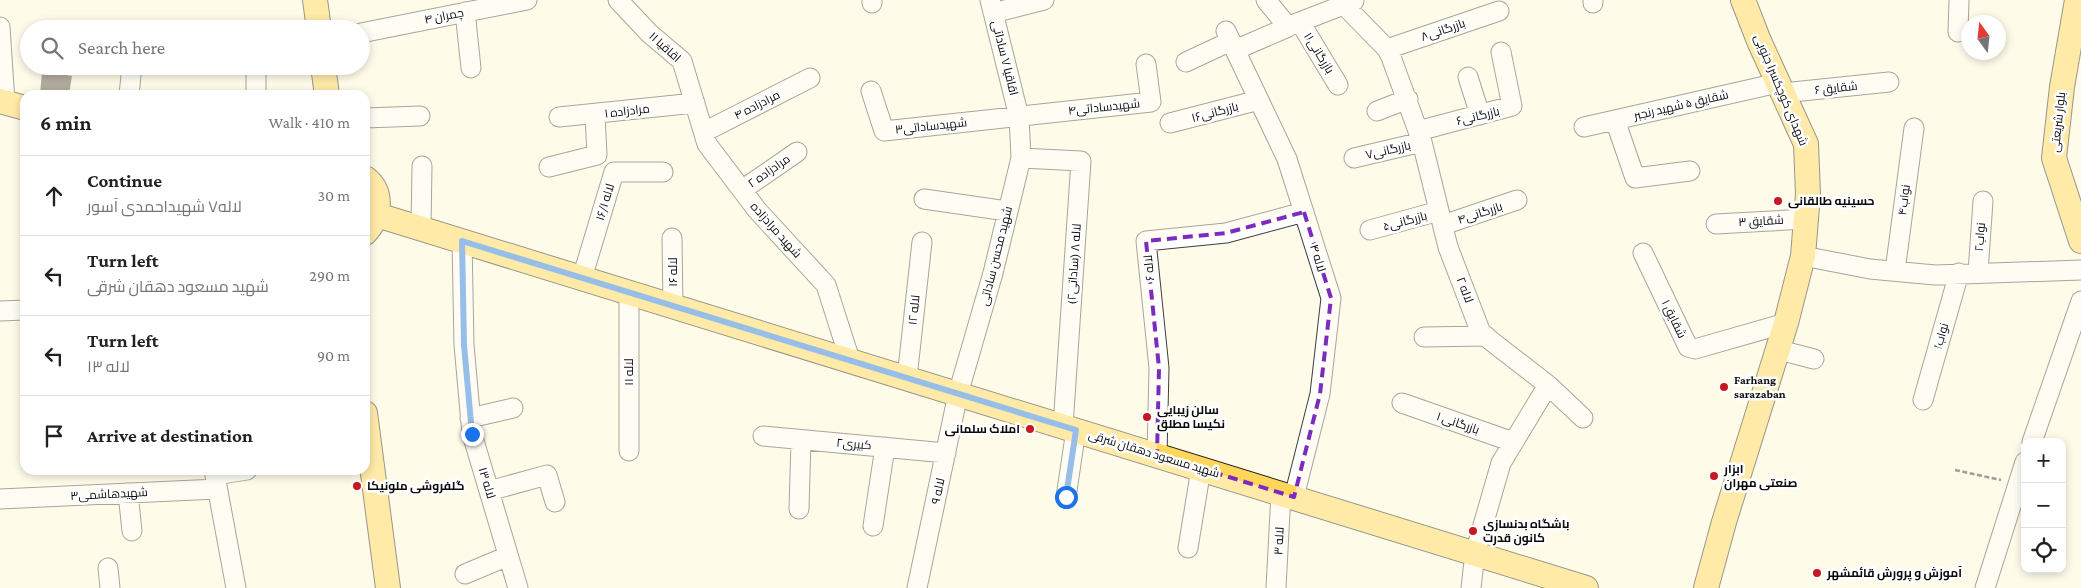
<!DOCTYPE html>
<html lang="en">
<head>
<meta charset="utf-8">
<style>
  body { margin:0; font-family:"Crimson Pro",Cairo,serif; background:#f2f2f2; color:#202124 }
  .controls { position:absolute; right:15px; bottom:15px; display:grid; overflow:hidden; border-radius:10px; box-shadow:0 2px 8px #0003 }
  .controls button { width:45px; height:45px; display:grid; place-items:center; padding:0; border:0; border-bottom:1px solid #e0e0e0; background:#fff; color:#202124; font:25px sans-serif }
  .compass { position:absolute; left:1961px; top:15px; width:45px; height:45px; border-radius:50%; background:#fff; box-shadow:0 2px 8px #0003; rotate:345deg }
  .stop { position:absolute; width:15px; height:15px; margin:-11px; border:4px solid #1a73e8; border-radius:50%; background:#fff }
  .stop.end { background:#1a73e8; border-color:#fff; box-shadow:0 1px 5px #0008 }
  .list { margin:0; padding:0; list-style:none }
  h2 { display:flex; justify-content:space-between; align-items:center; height:65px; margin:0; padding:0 20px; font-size:21px }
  h2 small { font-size:16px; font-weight:400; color:#757577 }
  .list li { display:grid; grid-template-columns:32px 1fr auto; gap:15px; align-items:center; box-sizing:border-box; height:80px; padding:0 20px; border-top:1px solid #e0e0e0 }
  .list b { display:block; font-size:19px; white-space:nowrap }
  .list p { margin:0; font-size:16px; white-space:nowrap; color:#757577 }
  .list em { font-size:16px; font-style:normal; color:#757577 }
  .icon { flex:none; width:28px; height:28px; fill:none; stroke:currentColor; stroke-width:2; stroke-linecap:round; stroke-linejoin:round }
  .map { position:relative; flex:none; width:2081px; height:588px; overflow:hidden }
  .search { position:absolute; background:#fff; box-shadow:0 2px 8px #0003; left:20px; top:20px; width:350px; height:55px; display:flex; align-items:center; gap:12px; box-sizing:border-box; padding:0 18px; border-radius:28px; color:#757577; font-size:19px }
  .panel { position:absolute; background:#fff; box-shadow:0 2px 8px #0003; left:20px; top:90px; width:350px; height:385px; border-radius:15px }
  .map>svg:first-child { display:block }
  .building { fill:#544c46 }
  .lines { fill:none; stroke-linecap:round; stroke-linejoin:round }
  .minor-casing { stroke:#3e3e3e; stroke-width:21 }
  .major-casing { stroke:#1c1c1c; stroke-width:26 }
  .path { stroke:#2d2d2d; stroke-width:2.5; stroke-dasharray:5 2.5; stroke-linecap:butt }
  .minor { stroke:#fff; stroke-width:19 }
  .major { stroke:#ffd659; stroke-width:24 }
  .route { stroke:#1a73e8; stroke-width:6 }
  .marked { fill:none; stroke:#7b2cbf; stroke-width:4; stroke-dasharray:10 6; stroke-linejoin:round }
  .poi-dot { fill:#c61821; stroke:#fff; stroke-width:2 }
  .labels { text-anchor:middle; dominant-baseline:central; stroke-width:5; stroke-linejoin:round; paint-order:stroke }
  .street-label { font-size:12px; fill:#0b0b0b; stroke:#fff }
  .poi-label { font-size:12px; font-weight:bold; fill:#0b0b0b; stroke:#fff; text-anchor:start }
</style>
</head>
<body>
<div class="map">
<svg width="2081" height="588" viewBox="0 0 2081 588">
  <rect width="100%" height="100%" fill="#fffbe9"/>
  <path class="building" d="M42,71L72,76L69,95H40Z"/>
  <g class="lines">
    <defs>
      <path id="minor" d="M618,0L649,33L682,61L707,144L757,210L826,285L850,360
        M872,0V3
        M1593,0V3
        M1345,6L1387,49L1391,57L1422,142L1448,247L1481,333L1548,385L1583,418
        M465,12L471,68
        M993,13L1044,0
        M1300,22L1338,85
        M1289,26L1354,1
        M0,27L5,102
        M1226,31L1287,159L1331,298L1320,394L1294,497
        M1958,32L1959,0
        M361,33L527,0
        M1387,49L1499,11
        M1235,50L1288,27L1266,0
        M1186,62L1231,41
        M1468,77L1480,115
        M871,91L884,131L1151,102L1146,64
        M1783,93L1889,82
        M129,95L132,66
        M256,95V71
        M1377,111L1408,99
        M559,117L695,103
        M365,118L420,116
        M1615,120L1635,178L1690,171
        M1170,123L1259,100
        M1584,127L1778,83
        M1418,131L1512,106L1501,52
        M704,132L810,78
        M1021,158L1081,161L1063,426
        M1354,158L1422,142
        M549,167L597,155L595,115
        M742,190L797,152
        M924,199L1007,211
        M1716,224L1807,219
        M1443,225L1517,200
        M421,228L422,166
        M1370,230L1439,211
        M672,238L673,306
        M462,241L464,345L472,434L518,588
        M1643,253L1688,347L1695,349L1786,323
        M1803,256L1870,269L1935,275L2081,270
        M1895,271L1914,128
        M1978,272L1983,201
        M582,278L614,172H663
        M629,292V451
        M0,311L25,310
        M1424,337L1486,336
        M1779,350L1814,359
        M907,378L922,242
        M1923,400L1959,273
        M1402,403L1513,442
        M470,418L513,408
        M763,436L946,453
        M2032,442L2081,301
        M1157,455L1159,368L1146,241L1226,233L1304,212
        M214,470L236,588
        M215,475L247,470
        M489,491L547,475L555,502
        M128,493L132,531
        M1066,497L1076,430
        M0,499L217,489
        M799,509L801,440
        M873,526L885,447
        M1188,548L1201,469
        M108,568L110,588
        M465,574L508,556
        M917,588L958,394L993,273L1021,158L1019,117L990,0
        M1276,588L1281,493
        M1471,588L1475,553L1501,463L1548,385
        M1985,588L2025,462"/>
      <path id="major" d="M315,0L319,29
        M2077,0L2062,87L2054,158L2081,241
        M323,66L327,95
        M0,101L25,108
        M365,178C384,192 380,217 365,233
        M377,215L1586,588
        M365,413L388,588
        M1706,588L1724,522L1786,323L1803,256L1808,194L1806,144L1759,41L1743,0"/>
    </defs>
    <use href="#minor" class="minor-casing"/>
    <use href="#major" class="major-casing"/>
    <path class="path" d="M1955,470L2001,480"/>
    <use href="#minor" class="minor"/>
    <use href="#major" class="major"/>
  </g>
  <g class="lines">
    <path class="route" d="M472,434L464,345L462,241L1076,430L1066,497"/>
  </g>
  <path d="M0 0H2081V588H0ZM1304,212L1331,298L1320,394L1294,497L1157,455L1159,368L1146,241L1226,233Z" fill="#fffbe9" fill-opacity=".55" fill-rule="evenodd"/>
  <path class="marked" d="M1304,212L1331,298L1320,394L1294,497L1157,455L1159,368L1146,241L1226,233Z"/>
  <g class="poi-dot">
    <circle cx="1778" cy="201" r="5"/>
    <circle cx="1724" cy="387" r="5"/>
    <circle cx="1147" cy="417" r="5"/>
    <circle cx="1030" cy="429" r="5"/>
    <circle cx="1714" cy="476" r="5"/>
    <circle cx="357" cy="486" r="5"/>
    <circle cx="1473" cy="531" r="5"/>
    <circle cx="1817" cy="573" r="5"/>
  </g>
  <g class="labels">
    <g class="street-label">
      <text transform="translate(444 16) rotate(-11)">چمران ۴</text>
      <text transform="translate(1443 30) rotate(-19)">بازرگانی۸</text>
      <text transform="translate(665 47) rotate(42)">اقاقیا ۱۱</text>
      <text transform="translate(1319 53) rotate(58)">بازرگانی۱۱</text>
      <text transform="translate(1005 58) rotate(76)">اقاقیا ۷ ساداتی</text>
      <text transform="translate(1836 88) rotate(-6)">شقایق ۶</text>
      <text transform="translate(1781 90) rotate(67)">شهدای کوچکسرا جنوبی</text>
      <text transform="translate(757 105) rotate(-27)">مرادزاده ۴</text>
      <text transform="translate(1681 105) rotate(-13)">شقایق ۵ شهید رنجبر</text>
      <text transform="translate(1104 107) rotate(-6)">شهیدساداتی۴</text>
      <text transform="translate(627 111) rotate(-7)">مرادزاده ۱</text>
      <text transform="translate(1215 112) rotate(-15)">بازرگانی۱۶</text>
      <text transform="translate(1478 116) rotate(-14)">بازرگانی۶</text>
      <text transform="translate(2058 122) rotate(-84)">بلوار شریعتی</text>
      <text transform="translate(931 126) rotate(-6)">شهیدساداتی۳</text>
      <text transform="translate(1388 150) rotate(-13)">بازرگانی۷</text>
      <text transform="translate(769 171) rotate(-35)">مرادزاده ۲</text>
      <text transform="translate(1904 200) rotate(-83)">نواب۴</text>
      <text transform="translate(605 202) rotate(-73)">لاله ۱۶/۱</text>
      <text transform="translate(1480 213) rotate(-18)">بازرگانی۴</text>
      <text transform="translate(1405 221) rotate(-15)">بازرگانی۵</text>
      <text transform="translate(1761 221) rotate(-3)">شقایق ۳</text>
      <text transform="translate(776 230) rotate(48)">شهید مرادزاده</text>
      <text transform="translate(1980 237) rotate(-86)">نواب۲</text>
      <text transform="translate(996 256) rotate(-76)">شهید محسن ساداتی</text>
      <text transform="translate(1318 258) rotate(73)">لاله ۴</text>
      <text transform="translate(1074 264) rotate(-86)">لاله ۸ (ساداتی۲)</text>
      <text transform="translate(1149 268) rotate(-96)">لاله ۶</text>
      <text transform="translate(673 272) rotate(-90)">لاله ۱۶</text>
      <text transform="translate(1465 290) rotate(69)">لاله ۲</text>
      <text transform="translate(914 310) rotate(-84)">لاله ۱۲</text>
      <text transform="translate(1674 319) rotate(64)">شقایق ۱</text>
      <text transform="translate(1941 336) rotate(-74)">نواب۱</text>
      <text transform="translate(629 372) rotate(-90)">لاله ۱۱</text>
      <text transform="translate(1458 423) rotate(19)">بازرگانی ۱</text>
      <text transform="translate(854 444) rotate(5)">کبیری۲</text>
      <text transform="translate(1154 454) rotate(17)">شهید مسعود دهقان شرقی</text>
      <text transform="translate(487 483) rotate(73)">لاله ۱۳</text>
      <text transform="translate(938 491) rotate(-78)">لاله ۹</text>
      <text transform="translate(109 494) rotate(-3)">شهیدهاشمی۳</text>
      <text transform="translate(1279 541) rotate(-87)">لاله ۳</text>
    </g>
    <g class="poi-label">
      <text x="1788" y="201">حسینیه طالقانی</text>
      <text x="1734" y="380">Farhang<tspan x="1734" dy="14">sarazaban</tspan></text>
      <text x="1157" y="410">سالن زیبایی<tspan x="1157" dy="14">نکیسا مطلق</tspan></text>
      <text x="1020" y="429" text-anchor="end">املاک سلمانی</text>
      <text x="1724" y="469">ابزار<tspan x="1724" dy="14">صنعتی مهران</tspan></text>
      <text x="367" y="486">گلفروشی ملونیکا</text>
      <text x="1483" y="524">باشگاه بدنسازی<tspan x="1483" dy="14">کانون قدرت</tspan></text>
      <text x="1827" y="573">آموزش و پرورش قائمشهر</text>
    </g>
  </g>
</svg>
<div class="controls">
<button>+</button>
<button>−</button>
<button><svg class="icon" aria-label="locate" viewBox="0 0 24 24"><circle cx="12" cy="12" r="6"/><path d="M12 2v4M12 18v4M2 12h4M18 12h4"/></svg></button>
</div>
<svg class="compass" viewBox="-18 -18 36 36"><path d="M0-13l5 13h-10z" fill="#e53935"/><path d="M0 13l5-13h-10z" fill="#757577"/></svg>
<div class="stop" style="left:1066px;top:497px"></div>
<div class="stop end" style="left:472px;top:434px"></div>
<div class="search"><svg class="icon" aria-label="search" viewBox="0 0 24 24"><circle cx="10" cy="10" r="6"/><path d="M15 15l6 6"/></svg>Search here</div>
<section class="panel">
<h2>6 min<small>Walk · 410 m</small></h2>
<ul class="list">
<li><svg class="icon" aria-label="ahead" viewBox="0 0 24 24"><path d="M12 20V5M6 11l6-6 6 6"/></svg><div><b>Continue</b><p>لاله۷ شهیداحمدی آسور</p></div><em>30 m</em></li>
<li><svg class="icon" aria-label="left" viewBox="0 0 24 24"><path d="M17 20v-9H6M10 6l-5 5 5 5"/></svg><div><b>Turn left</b><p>شهید مسعود دهقان شرقی</p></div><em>290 m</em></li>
<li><svg class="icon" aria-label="left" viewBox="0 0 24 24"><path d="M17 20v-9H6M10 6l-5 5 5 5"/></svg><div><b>Turn left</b><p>لاله ۱۳</p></div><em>90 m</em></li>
<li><svg class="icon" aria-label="arrive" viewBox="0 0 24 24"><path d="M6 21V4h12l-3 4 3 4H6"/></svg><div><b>Arrive at destination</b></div></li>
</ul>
</section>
</div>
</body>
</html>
